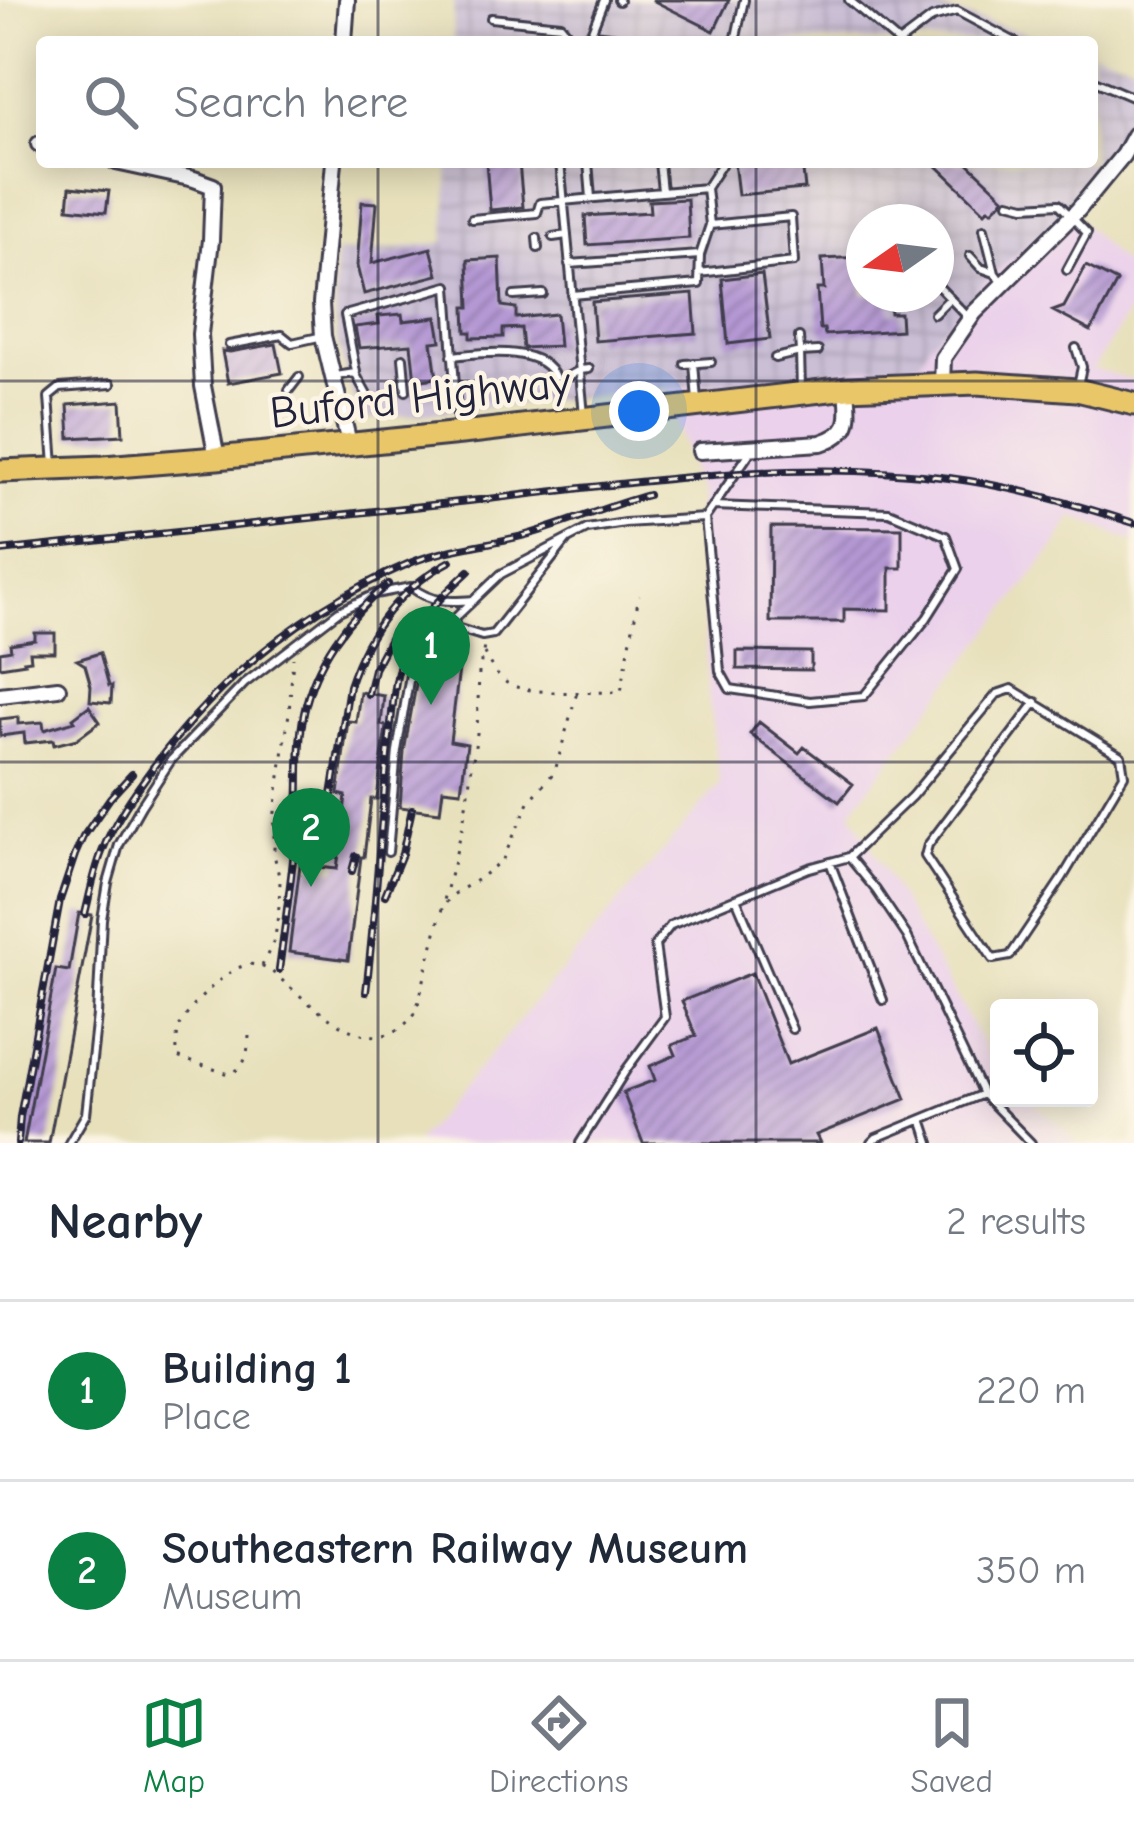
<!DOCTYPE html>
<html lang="en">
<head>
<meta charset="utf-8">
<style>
  body { margin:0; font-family:"Comic Neue",sans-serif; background:#f2f2f3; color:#1f2937 }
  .controls { position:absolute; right:36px; bottom:36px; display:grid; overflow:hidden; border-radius:12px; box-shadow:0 6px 30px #0003 }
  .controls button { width:108px; height:108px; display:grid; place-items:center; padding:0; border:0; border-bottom:3px solid #e0e1e3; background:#fff; color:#1f2937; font:60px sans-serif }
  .compass { position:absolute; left:846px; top:204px; width:108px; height:108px; border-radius:50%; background:#fff; box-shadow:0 6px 30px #0003; rotate:256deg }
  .you { position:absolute; left:639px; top:411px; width:42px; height:42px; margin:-30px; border:9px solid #fff; border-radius:50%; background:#1a73e8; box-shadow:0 0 0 18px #1a73e833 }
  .badge { display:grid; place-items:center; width:78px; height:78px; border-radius:50%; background:#0b8043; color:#fff; font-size:39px; font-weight:700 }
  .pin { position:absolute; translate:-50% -99px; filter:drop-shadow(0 3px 6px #0008) }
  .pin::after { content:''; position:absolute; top:63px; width:42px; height:36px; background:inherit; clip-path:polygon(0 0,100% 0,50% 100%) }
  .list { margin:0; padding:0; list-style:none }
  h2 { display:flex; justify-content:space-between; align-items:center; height:156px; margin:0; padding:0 48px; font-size:51px }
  h2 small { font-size:39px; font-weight:400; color:#747a83 }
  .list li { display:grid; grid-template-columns:78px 1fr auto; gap:36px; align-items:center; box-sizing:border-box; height:180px; padding:0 48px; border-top:3px solid #e0e1e3 }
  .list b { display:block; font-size:45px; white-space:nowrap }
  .list p { margin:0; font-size:39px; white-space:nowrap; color:#747a83 }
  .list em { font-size:39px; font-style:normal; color:#747a83 }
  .icon { flex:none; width:66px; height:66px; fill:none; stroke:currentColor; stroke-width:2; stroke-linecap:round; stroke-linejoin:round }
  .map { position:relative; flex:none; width:1134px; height:1143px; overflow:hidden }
  .search { position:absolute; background:#fff; box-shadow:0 6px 30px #0003; left:36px; right:36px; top:36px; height:132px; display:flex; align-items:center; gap:30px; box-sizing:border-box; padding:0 42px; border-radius:12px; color:#747a83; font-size:45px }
  .sheet { height:516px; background:#fff }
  nav { display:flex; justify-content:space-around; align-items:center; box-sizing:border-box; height:168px; border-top:3px solid #e0e1e3; background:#fff; font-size:33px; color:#747a83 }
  nav a { display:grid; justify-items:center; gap:6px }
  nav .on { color:#0b8043 }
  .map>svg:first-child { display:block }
  .built { fill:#ebd1eb }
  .industrial { fill:url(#industrial-grid); fill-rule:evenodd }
  .building { fill:url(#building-hatch) }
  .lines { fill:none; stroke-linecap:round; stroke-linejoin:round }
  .lane-casing { stroke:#403e4e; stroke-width:12 }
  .street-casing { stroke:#403e4e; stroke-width:20 }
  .primary-casing { stroke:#403e4e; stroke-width:27 }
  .path { stroke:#403e4e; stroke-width:3; stroke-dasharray:3 9; stroke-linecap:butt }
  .lane { stroke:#fff; stroke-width:6 }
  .street { stroke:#fff; stroke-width:14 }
  .primary { stroke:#e9c769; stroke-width:21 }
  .rail-casing { stroke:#22223b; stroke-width:8 }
  .rail { stroke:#fcf5e5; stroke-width:3; stroke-dasharray:9; stroke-linecap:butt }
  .grid { fill:none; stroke:#22223b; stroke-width:3; stroke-opacity:0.55 }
  .labels { text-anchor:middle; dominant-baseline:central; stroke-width:9; stroke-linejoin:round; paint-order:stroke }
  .street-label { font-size:45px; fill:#22223b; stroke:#fcf5e5 }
</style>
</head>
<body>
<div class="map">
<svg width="1134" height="1143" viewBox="0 0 1134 1143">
  <defs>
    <pattern id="industrial-grid" width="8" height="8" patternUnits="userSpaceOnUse" patternTransform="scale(3)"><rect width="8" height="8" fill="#cbbfd5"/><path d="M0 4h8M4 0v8" fill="none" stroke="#aea4b8"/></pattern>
    <pattern id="building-hatch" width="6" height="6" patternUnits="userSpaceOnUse" patternTransform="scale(3)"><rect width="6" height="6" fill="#b599d4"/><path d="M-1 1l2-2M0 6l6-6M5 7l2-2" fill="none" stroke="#937cad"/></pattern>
  </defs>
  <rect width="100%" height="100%" fill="#fcf5e5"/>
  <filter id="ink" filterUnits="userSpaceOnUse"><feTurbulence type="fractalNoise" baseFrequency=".00833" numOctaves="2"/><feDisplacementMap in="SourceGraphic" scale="24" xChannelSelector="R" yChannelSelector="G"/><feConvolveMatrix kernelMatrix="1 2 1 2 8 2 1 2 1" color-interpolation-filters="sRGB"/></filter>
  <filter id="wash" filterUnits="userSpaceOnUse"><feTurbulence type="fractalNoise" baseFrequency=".004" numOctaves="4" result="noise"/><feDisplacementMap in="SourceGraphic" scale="48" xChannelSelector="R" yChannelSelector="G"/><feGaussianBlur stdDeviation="2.7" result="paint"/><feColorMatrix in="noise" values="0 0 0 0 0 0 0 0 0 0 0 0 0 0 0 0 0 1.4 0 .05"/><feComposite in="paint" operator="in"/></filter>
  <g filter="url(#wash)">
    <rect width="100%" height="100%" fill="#e7e0bb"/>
    <path class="built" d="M1068,209L1134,275V303L1093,369L1134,380V542L1073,517L1055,547L851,811L993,1063L999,1069V1098H1030L1078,1143H415L720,784L708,693L697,492L668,389L920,362L928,344L987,280Z"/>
    <path class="industrial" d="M454,0H906L1058,42H453Z
      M1092,51L1134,63V99L1119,149L1068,209L987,280L928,344L920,362L364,420L351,393L337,341L334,289L336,253L379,251L445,242L449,162H1092ZM864,222H936V294H864Z"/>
    <g id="blocks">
      <path class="building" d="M652,0H729L714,31Z
        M486,162H519L523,207L490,210Z
        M734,162H802L805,189L738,195Z
        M933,162H967L1004,197L1002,201L992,211L989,208L985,212Z
        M70,187L109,191L106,212L68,208Z
        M687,199L689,238L587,245L585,216L650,212L649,201Z
        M362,202L377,203L372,263L431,248L438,275L364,294L357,266Z
        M862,257L864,294H888L890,313H900L901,330L825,335L824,329H820L817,289H824L822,259Z
        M500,258L502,306L516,308V318L556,314L559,346L523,348L521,328L503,329V337L471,338V332H466L465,307H470L468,260Z
        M1086,266L1117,282L1091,331L1053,311L1064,307Z
        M762,274L770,339L728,344L722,279Z
        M693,294L696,333L595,341L592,302Z
        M402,314L403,321L437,317L441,341L432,342L437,378L415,381L411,344L359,348L355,327L379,324L378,316Z
        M276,344L282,373L228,383L222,351L230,352Z
        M121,401L123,435L70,438L68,405Z
        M771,527L902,528V568H890V610L844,609V622H770Z
        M35,633H55V652H30L31,660L24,661L25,663L0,667V652L11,650L10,644L35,640Z
        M737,651L811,652V670L737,669Z
        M100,653L109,686H112L111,703L90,701L91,686L85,665L77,660Z
        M427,665L459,669L450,741L467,744L461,791L443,789L440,812L400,807L404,752L419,668Z
        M360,692L384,696L381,725L386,726L377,799H371L364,857H361L348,960L289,952L300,865L337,869L346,796L338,794L348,721L356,722Z
        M89,706L100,722L77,739L54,745L53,740L25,743L24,733L0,736V719L18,717V724L43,722L44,730L75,721L73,718Z
        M759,722L799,753L804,747L853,784L839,802L750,734Z
        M79,913L92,915L49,1143H24L56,969L69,971Z
        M752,973L788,1064L878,1028L906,1099L816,1135L820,1143H643L623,1092L655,1080L650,1066L676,1055L672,1045L696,1036L682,1001Z"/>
    </g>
  </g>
  <g filter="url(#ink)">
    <use href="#blocks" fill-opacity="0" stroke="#403e4e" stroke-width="3"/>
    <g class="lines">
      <defs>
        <path id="lane" d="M618,0L619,1
          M849,0L898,42
          M491,18L561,25L573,40
          M591,33C608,37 624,36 639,42
          M573,40L591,33L604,0
          M735,42L744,0
          M900,42L932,18L957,11L1015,42
          M1092,80L1134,98
          M560,162L584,415
          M588,162L591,198
          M659,162L662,191
          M706,188L721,165
          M1009,202L1025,206L1059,204L1087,233L1067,270
          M472,219L537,213L540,203L706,188L710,225L791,217L794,262L699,273
          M984,229L995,273L1001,281
          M553,237L567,235
          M537,238L538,248
          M970,256L981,268L995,273
          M569,264L700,255
          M936,284L967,316
          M572,295L699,284L700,255L710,225
          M514,296L543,294
          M934,314L950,298
          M229,345L282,335L292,343L323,336
          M1076,348L1082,367L1078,385
          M452,356C483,353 542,344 556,379
          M403,358L406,391
          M775,358L800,352L799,337
          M694,363L697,401
          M685,364L711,362
          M356,372L345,315L448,286L458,429
          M336,376L355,373L367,395
          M565,378L580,370L589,369
          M444,388L464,387
          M289,390L299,377
          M801,390L800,352L818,351
          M54,466L49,397L60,388L111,384
          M713,506L889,512L946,536L958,569L927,618L864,696L810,701L730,689L720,671L705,518L753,448
          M567,540L493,634L482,636L456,628L454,619L501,574L587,529L625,523L705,518
          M388,852L397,751L412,663L422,659L432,628L455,624
          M849,857L912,796L997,694L1012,689L1121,756L1124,775L1063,877L1010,956L993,959L925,856L928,845L1036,702
          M830,862L883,1000
          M736,898L792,1029
          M922,1119L930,1143
          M69,1143L86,1114L97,1015L102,919L108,883L119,845L141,806L171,760L245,683L339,611L375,594L411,587C432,603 449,602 474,600
          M580,1143L626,1070L665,1017L655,945L671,925L809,868L849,857L876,890L907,936L983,1094L1031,1143
          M871,1143L876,1138L983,1094"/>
        <path id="street" d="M344,42L347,0
          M39,144L42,145
          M116,162L194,179L213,186L211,240L200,334L203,386L217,458
          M334,162L321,304L323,336L349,443
          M942,384L943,358L974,313L1078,210L1123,155L1134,135
          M700,451L821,443C854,432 849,418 847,388
          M0,695L58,688"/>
        <path id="primary" d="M0,471L104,467L217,458L471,432L847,388L977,383L1077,390L1134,404"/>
      </defs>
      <use href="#lane" class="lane-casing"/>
      <use href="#street" class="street-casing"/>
      <use href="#primary" class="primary-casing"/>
      <path class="path" d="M484,653C489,663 497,677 507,683C529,696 593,692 621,692L639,595
        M446,903L451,896L480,878L503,859L529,802L555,771L577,692
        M262,966L275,938L279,906L280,881L274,854V819L289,713L293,658
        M249,1036C248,1052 246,1069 229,1074L177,1057C177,1048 176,1037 179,1028C187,1009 223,972 243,966C253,962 261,966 271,971C309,1001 372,1073 416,1012L463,825L477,733L479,672L485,642"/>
      <use href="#lane" class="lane"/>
      <use href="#street" class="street"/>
      <use href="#primary" class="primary"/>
      <defs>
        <path id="rail" d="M0,551C156,534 313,518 469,501C628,484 790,457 949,478C1012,486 1074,504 1134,523
          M368,694L374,669L393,633
          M323,853L349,686C367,631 399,588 451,561
          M352,871L356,856
          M385,895L402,854L412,809
          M85,914C90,894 94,872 102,852C114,821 134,793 154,766C222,675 305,608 410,563C447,548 487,545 526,535C567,524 606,506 648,495
          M279,970C286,918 293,866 298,814C300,781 297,746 304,713C314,663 349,615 388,584
          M366,992C376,908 380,825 389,741C393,711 393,678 405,650C419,618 444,594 469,571
          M18,1143L20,1117L60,900L75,855L83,837L110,798L132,774"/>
      </defs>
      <use href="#rail" class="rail-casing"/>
      <use href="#rail" class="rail"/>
    </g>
  </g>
  <path class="grid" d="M378,0V42M756,0V42M378,162V1143M756,162V1143M0,381H1134M0,762H1134"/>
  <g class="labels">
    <g class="street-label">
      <text transform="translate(420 397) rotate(-6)">Buford Highway</text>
    </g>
  </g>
</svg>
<div class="controls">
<button><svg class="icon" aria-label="locate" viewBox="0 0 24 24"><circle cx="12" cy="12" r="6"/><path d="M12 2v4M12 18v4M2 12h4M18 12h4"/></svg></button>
</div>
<svg class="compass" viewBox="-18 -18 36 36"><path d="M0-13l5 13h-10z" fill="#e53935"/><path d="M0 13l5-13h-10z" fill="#747a83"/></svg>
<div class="you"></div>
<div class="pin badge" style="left:431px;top:705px">1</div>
<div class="pin badge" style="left:311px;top:887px">2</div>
<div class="search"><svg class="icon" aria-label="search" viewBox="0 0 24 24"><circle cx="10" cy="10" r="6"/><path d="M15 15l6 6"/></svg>Search here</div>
</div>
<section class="sheet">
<h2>Nearby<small>2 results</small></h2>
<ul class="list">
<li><span class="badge">1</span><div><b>Building 1</b><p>Place</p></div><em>220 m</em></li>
<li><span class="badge">2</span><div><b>Southeastern Railway Museum</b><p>Museum</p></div><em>350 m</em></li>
</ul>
</section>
<nav>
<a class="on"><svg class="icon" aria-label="map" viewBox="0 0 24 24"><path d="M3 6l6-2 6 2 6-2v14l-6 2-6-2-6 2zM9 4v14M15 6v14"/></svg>Map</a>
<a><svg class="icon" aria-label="directions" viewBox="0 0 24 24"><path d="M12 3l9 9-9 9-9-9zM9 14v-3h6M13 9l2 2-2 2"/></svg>Directions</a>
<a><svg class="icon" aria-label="saved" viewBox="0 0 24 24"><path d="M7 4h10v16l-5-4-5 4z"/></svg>Saved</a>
</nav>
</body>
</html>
